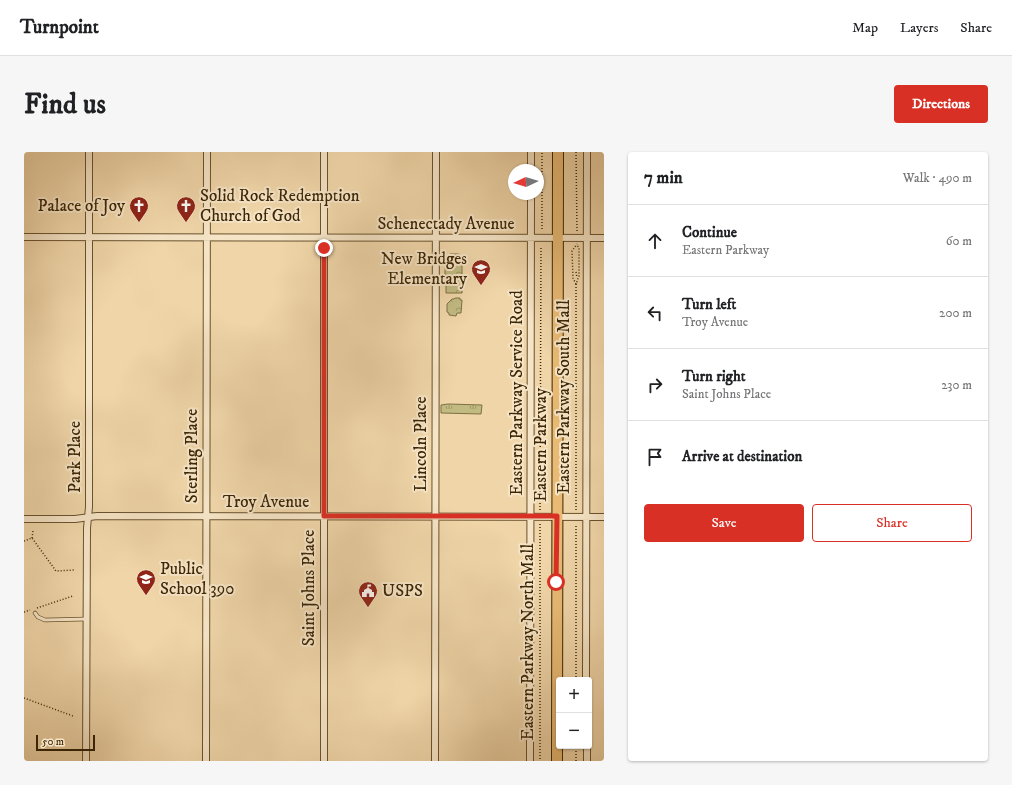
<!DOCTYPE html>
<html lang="en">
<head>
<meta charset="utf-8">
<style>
  body { margin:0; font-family:"IM FELL DW Pica",serif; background:#f6f6f6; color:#202124 }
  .controls { position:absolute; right:12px; bottom:12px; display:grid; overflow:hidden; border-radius:4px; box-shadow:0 1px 3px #0004 }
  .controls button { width:36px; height:36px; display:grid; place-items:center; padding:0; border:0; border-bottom:1px solid #e0e0e0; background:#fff; color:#202124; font:20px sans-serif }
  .compass { position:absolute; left:484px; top:12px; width:36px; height:36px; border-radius:50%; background:#fff; box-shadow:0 1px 3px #0004; rotate:266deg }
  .scale { position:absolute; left:12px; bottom:10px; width:59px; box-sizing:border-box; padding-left:4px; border:2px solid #3c2605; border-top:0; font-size:11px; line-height:14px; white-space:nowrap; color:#3c2605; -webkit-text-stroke:3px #f5e4c6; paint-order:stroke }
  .stop { position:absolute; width:12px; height:12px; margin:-9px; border:3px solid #d93025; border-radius:50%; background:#fff }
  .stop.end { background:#d93025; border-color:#fff; box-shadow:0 1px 4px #0008 }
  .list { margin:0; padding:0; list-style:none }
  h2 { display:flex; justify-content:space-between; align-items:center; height:52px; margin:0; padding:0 16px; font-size:17px }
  h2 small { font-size:13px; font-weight:400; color:#757577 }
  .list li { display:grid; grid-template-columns:26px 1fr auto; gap:12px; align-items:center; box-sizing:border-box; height:72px; padding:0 16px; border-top:1px solid #e0e0e0 }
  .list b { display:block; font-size:15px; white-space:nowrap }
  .list p { margin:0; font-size:13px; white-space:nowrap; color:#757577 }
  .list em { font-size:13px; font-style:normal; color:#757577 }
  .actions { display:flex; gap:8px; padding:12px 16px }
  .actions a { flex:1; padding:9px 0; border:1px solid #d93025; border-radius:4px; text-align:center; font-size:14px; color:#d93025 }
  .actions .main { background:#d93025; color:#fff }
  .icon { flex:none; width:22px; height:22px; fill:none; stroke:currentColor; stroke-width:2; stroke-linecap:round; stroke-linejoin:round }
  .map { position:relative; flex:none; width:580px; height:609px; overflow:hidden; border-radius:4px }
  header { display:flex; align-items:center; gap:24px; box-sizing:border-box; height:56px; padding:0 20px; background:#fff; border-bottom:1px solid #e0e0e0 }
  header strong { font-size:19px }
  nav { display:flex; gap:22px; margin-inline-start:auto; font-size:14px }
  .intro { display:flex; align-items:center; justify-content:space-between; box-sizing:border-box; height:96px; padding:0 24px }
  h1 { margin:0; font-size:28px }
  .button { padding:10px 18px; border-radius:4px; background:#d93025; color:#fff; font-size:14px; font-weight:700 }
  main { display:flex; gap:24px; padding:0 24px }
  aside { flex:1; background:#fff; border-radius:4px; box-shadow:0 1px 3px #0004 }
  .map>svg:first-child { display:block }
  .grass { fill:url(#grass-tufts); stroke:#7e7044 }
  .park { fill:url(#park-crowns); stroke:#7e7044 }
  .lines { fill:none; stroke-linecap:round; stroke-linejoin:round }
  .service-casing { stroke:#69522e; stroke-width:4.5 }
  .minor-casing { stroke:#69522e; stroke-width:8 }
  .primary-casing { stroke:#3c2605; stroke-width:12 }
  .path { stroke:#3c2605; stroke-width:1.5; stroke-dasharray:1 2; stroke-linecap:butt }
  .service { stroke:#f5e4c6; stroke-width:3 }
  .minor { stroke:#f5e4c6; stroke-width:6 }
  .primary { stroke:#e8ba74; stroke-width:10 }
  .route { stroke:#d93025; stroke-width:5 }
  .labels { text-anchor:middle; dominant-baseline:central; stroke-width:4; stroke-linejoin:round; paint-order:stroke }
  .poi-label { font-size:17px; fill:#3c2605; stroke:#f5e4c6; text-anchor:start }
  .street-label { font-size:17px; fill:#3c2605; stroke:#f5e4c6 }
</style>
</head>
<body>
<header>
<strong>Turnpoint</strong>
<nav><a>Map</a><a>Layers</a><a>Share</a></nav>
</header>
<div class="intro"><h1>Find us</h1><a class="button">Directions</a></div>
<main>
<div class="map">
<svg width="580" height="609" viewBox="0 0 580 609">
  <defs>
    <pattern id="grass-tufts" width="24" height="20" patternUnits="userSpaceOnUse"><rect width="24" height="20" fill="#c1bb82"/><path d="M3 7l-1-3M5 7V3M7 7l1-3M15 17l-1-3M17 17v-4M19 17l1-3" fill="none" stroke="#9e9868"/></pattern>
    <pattern id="park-crowns" width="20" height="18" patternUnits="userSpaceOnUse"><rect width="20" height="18" fill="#c1bb82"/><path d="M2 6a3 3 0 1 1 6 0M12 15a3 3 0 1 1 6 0" fill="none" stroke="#9e9868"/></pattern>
  </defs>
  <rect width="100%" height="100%" fill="#efd5a8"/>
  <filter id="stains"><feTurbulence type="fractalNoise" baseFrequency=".005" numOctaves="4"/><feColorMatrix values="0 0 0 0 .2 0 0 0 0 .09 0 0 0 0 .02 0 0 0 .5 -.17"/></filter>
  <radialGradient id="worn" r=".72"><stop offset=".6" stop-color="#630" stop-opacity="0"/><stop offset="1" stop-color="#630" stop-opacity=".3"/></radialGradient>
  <path class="grass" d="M424,252L458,253L457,262L417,261V253Z"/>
  <path class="park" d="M426,102H435V107H433L438,112V124L434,127H438V141H422V127H426L421,122C421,113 421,112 426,105Z
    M431,146H436V148H438L437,161H433L432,164L425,163V161L423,160V152L428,147H430Z"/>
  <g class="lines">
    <defs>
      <path id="service" d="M11,461L14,465L21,468L63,467"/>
      <path id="minor" d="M507,18V0
        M0,85L580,86
        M0,367H51L73,364L580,365
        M562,528L563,0
        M563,594V609
        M62,609L63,376L65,355V0
        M182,609L183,0
        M300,609V0
        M411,609L412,0
        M506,609L507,42"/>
      <path id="primary" d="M533,609L534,0"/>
    </defs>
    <use href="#service" class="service-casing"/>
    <use href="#minor" class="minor-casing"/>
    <use href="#primary" class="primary-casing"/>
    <path class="path" d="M552,0L553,79
      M518,77V0
      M552,120L553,125
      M552,132L549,126L548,99L553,92
      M516,358L517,96
      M552,358V132L555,124V96L553,93
      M516,372V609
      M8,386L9,379
      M0,389L8,386L32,419L50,418
      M13,456L49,444
      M0,460L6,458
      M552,528V372
      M0,546L49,564
      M552,609V594"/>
    <use href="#service" class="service"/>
    <use href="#minor" class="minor"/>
    <use href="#primary" class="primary"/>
  </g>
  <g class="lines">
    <path class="route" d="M300,96V364H533L532,430"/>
  </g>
  <defs>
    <symbol id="church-pin" viewBox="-11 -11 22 30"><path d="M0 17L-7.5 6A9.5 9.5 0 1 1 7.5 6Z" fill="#8f2418" stroke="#f5e4c6"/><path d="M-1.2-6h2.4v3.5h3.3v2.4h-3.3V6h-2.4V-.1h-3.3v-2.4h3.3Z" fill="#fff"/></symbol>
    <symbol id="school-pin" viewBox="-11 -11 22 30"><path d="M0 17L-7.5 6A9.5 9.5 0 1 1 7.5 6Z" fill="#8f2418" stroke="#f5e4c6"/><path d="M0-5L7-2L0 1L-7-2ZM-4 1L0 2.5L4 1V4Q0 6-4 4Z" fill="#fff"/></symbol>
    <symbol id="civic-pin" viewBox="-11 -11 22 30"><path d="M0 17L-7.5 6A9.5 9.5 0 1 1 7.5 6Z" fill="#8f2418" stroke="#f5e4c6"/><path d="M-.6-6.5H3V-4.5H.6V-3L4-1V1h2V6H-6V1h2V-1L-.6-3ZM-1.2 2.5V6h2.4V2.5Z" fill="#fff"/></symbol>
  </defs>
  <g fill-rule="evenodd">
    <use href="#church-pin" x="104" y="43" width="22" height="30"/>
    <use href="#church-pin" x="151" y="43" width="22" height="30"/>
    <use href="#school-pin" x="446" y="106" width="22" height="30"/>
    <use href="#school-pin" x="111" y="416" width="22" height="30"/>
    <use href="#civic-pin" x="333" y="428" width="22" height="30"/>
  </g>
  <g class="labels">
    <g class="poi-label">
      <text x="176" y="44">Solid Rock Redemption<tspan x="176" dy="20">Church of God</tspan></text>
      <text x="101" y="54" text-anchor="end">Palace of Joy</text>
      <text x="443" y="107" text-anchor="end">New Bridges<tspan x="443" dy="20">Elementary</tspan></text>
      <text x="136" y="417">Public<tspan x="136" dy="20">School 390</tspan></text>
      <text x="358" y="439">USPS</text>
    </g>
    <g class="street-label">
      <text x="422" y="72">Schenectady Avenue</text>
      <text transform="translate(493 241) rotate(-90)">Eastern Parkway Service Road</text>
      <text transform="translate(540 245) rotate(-90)">Eastern Parkway South Mall</text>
      <text transform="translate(397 292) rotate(-90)">Lincoln Place</text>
      <text transform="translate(517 293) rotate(-90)">Eastern Parkway</text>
      <text transform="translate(168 304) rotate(-90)">Sterling Place</text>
      <text transform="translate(51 305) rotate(-90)">Park Place</text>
      <text x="242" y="350">Troy Avenue</text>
      <text transform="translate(285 436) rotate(-90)">Saint Johns Place</text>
      <text transform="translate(504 490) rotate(-90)">Eastern Parkway North Mall</text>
    </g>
  </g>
  <rect width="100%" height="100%" filter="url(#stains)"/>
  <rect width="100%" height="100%" fill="url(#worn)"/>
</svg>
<div class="controls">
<button>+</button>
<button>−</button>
</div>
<svg class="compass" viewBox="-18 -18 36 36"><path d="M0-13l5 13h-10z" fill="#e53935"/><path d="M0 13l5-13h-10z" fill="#757577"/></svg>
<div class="scale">50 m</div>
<div class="stop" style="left:532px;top:430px"></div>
<div class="stop end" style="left:300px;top:96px"></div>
</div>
<aside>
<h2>7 min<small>Walk · 490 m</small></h2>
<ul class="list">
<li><svg class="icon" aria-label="ahead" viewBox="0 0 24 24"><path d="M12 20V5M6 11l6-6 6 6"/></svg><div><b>Continue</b><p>Eastern Parkway</p></div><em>60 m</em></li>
<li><svg class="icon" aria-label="left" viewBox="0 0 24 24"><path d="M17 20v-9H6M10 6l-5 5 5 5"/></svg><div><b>Turn left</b><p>Troy Avenue</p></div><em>200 m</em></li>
<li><svg class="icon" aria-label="right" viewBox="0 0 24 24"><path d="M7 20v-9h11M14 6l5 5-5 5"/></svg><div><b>Turn right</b><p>Saint Johns Place</p></div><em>230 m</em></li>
<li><svg class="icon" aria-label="arrive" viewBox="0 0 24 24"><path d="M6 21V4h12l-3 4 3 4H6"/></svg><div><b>Arrive at destination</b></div></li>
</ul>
<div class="actions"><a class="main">Save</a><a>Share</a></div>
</aside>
</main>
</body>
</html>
